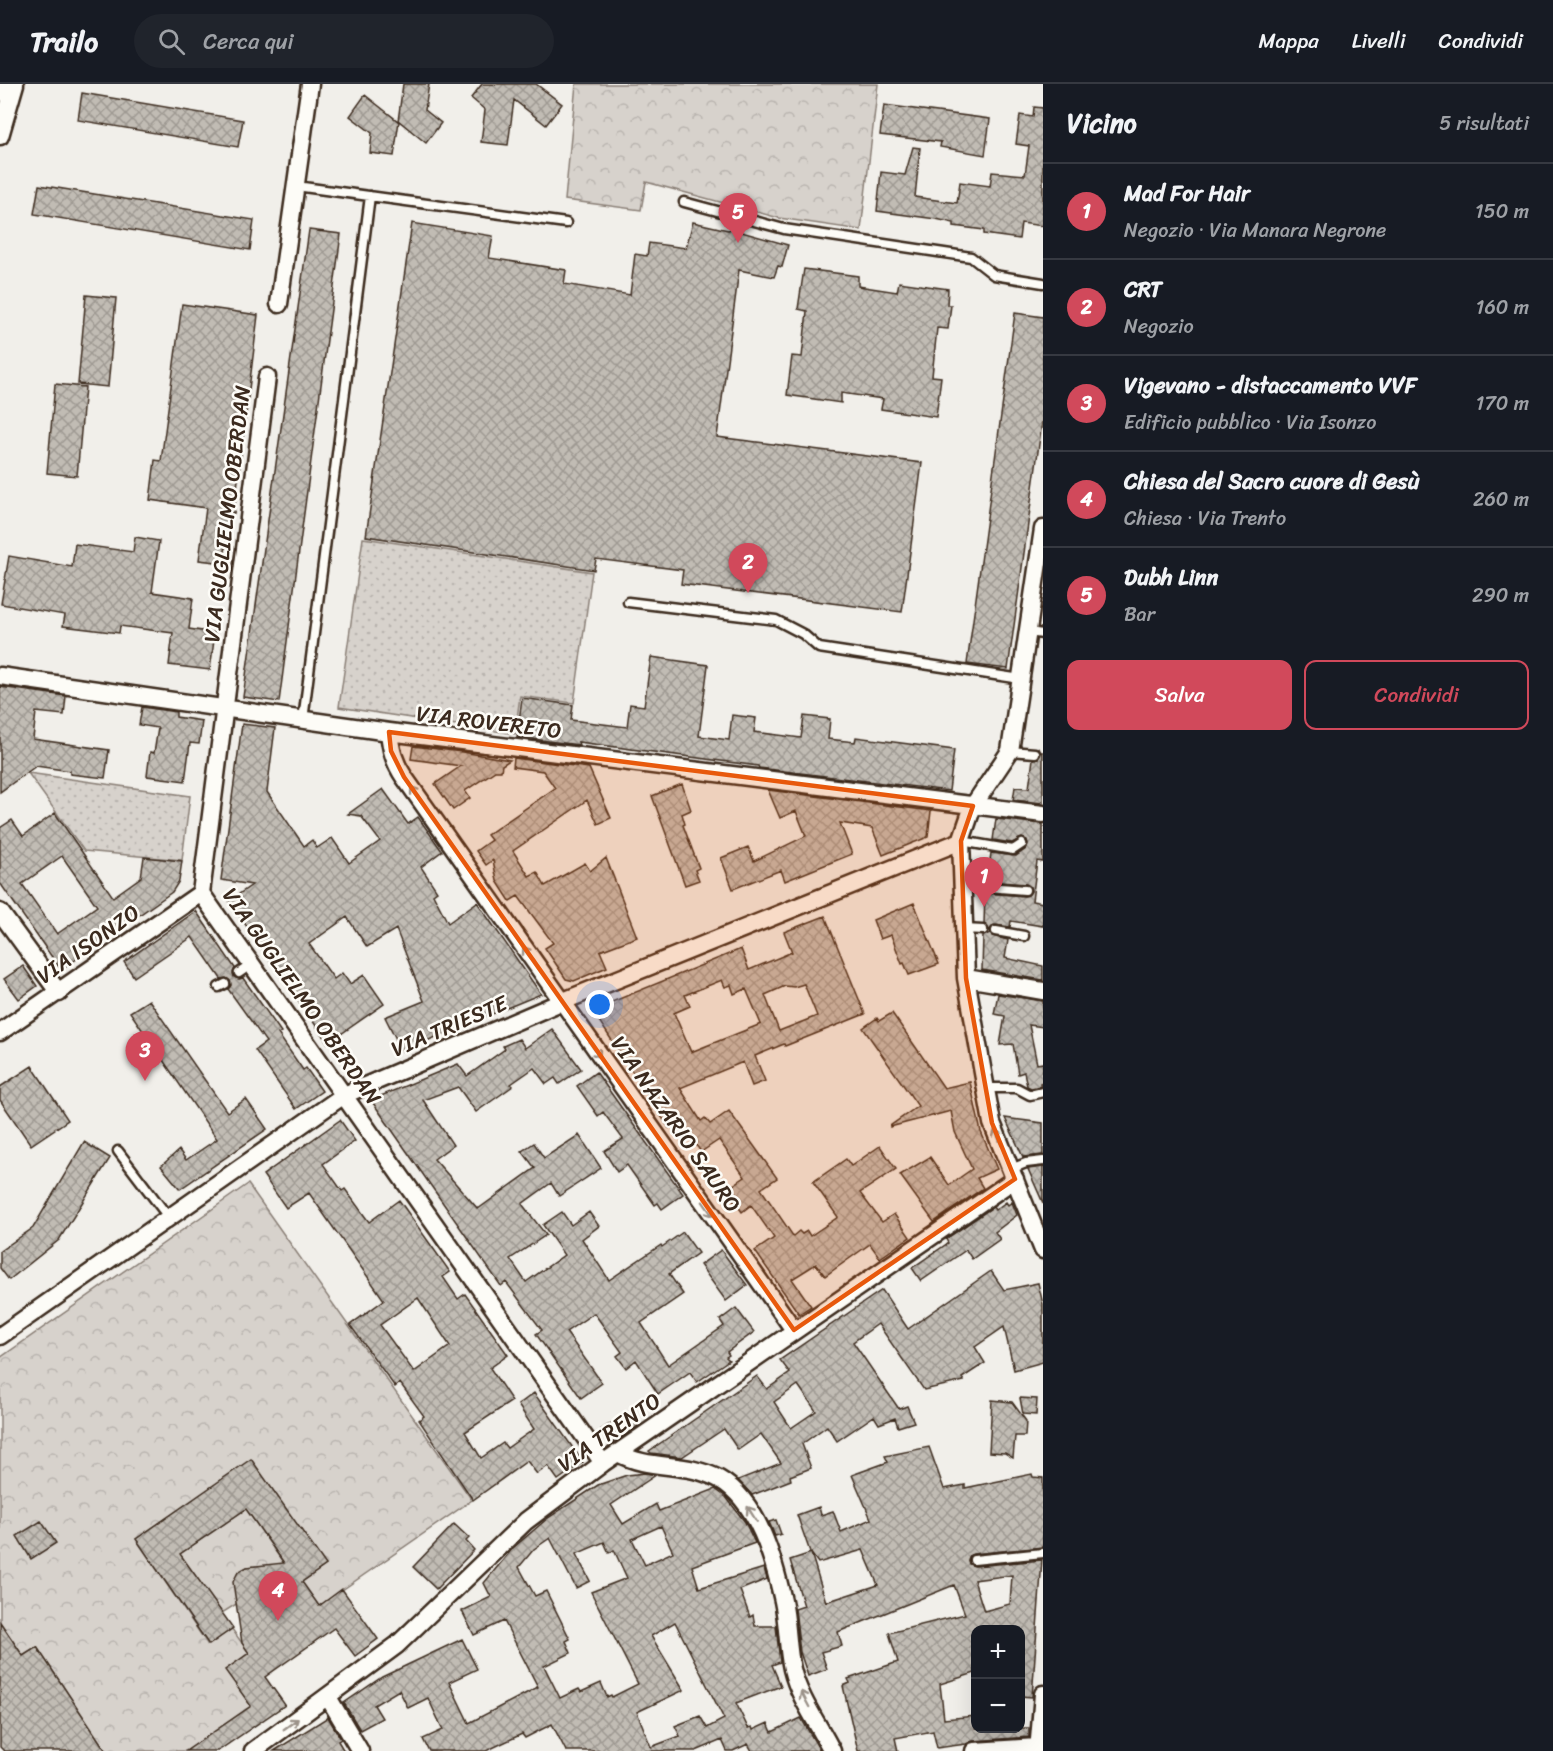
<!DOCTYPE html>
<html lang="it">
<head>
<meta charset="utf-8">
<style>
  body { margin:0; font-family:Sriracha,sans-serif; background:#20242c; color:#f1f3f6 }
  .controls { position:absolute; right:18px; bottom:18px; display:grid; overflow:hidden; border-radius:12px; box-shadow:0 6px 24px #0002 }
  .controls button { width:54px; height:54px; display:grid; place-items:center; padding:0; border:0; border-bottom:2px solid #363941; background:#171b24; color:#f1f3f6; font:30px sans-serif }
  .you { position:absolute; left:600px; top:921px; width:21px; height:21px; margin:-15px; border:4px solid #fff; border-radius:50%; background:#1a73e8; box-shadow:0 0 0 9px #1a73e833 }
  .badge { display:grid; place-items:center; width:39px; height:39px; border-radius:50%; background:#d1495b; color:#fff; font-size:20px; font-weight:700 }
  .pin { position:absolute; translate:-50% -50px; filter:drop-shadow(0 2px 3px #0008) }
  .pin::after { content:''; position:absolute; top:32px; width:21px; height:18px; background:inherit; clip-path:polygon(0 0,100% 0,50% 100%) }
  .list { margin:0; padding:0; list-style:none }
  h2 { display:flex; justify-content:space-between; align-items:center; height:78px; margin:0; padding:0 24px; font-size:26px }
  h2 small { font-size:20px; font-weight:400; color:#9ea1a6 }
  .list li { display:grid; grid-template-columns:39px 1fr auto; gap:18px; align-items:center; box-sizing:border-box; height:96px; padding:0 24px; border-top:2px solid #363941 }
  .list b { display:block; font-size:22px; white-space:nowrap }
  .list p { margin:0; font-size:20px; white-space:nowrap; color:#9ea1a6 }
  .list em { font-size:20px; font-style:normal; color:#9ea1a6 }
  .actions { display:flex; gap:12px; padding:18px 24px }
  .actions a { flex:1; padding:14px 0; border:2px solid #d1495b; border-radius:12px; text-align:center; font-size:21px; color:#d1495b }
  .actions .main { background:#d1495b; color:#fff }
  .icon { flex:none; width:33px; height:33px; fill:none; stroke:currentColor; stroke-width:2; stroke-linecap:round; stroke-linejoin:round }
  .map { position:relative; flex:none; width:1043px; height:1667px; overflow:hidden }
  header { display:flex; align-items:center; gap:36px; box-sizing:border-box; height:84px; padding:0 30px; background:#171b24; border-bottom:2px solid #363941 }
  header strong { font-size:28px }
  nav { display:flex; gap:33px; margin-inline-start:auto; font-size:21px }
  .search { width:420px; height:54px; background:#20242c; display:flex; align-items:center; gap:15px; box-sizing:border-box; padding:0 21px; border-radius:33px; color:#9ea1a6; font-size:22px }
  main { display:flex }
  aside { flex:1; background:#171b24 }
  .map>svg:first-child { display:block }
  .grass { fill:url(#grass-dots); stroke:#897e75; stroke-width:1.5 }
  .park { fill:url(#park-crowns); stroke:#897e75; stroke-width:1.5 }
  .building { fill:url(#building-cross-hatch); stroke:#3b2a1e; stroke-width:1.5; fill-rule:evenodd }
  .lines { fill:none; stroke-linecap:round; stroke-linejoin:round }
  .service-casing { stroke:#3b2a1e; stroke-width:13 }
  .minor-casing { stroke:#3b2a1e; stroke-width:21 }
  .tertiary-casing { stroke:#3b2a1e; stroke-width:26 }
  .service { stroke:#fdfcf7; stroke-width:8 }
  .minor { stroke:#fdfcf7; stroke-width:16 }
  .tertiary { stroke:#fdfcf7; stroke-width:21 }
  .oneway { stroke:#9c938a }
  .marked { fill:#e8590c; fill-opacity:0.2; stroke:#e8590c; stroke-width:4.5; stroke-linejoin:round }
  .labels { text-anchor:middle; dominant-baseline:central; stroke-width:5; stroke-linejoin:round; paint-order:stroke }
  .street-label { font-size:22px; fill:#3b2a1e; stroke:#fdfcf7 }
</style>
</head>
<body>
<header>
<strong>Trailo</strong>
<div class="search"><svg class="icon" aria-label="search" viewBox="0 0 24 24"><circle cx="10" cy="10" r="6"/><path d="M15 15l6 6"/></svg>Cerca qui</div>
<nav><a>Mappa</a><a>Livelli</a><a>Condividi</a></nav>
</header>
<main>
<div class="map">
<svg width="1043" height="1667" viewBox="0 0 1043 1667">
  <defs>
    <pattern id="grass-dots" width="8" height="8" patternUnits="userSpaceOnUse" patternTransform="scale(1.5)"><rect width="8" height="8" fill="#d7d2cc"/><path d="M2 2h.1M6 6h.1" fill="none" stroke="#b9b4af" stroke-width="1.8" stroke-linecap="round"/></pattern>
    <pattern id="park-crowns" width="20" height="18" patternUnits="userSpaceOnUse" patternTransform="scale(1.5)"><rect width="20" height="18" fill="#d7d2cc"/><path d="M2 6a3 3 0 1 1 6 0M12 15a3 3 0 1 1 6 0" fill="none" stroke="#b9b4af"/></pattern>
    <pattern id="building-cross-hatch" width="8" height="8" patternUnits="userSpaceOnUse" patternTransform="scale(1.5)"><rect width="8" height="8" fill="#c1bcb4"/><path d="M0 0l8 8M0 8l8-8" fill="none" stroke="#9e9992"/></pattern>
  </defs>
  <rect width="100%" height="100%" fill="#f1efea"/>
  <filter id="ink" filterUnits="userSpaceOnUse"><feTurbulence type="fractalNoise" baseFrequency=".0167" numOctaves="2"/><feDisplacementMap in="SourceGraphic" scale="12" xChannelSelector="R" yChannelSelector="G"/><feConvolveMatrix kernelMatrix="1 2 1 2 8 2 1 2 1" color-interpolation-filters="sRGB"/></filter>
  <g filter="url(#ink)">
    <path class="grass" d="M363,454L592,488L574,619L520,612L515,650L339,623Z
      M28,689L190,712L182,776L84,767Z"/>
    <path class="park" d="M576,0H878L861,146L779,134L646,98L641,126L565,116Z
      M248,1100L472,1416L319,1522L302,1498L326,1481L251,1376L136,1455L208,1561L232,1545L249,1569L226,1586L251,1622L186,1667H106L37,1563L23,1572L0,1538V1274Z
      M246,1425L287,1484L266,1486L257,1482L247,1483L238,1488L241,1517L222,1529L180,1470Z"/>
    <path class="building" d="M403,0H429L425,26L441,39L426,59L399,37L394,72L370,69L372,49L350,32L365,11L398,37Z
      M482,0H536L562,20L546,41L514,16L508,61L481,58L485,26L471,14Z
      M82,9L243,36L238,63L78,36Z
      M884,21L990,35L985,71L940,63L941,58L880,51Z
      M1034,23L1043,24V142L1021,139L1019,155L984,150V146L954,142V139L936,135L877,127L881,88L905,91L913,63L920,64L915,113L957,119L960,98L990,102L992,88L1025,91L1029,62L1016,60L1020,31L1033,33Z
      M39,101L254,136L250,166L34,130Z
      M693,138L728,146L731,145L788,161L782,183L778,182L774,193L739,186L717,353L922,379L902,528L681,500L683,486L596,475L594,486L366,452L412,139L493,152L489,174L566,186L564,200L630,211L635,170L647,172L649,159L686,164Z
      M309,146L341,150L279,618L243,613Z
      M804,185L858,192V202L897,208L899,198L948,205L947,221H951L948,245L937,244L932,292L941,293L936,333L881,325L883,315L841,309V319L787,311L792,272L802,273L807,227L798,225Z
      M86,211L116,214L108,303L78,300Z
      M182,220L258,231L234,429L229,428L224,479L199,476L206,424L150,416L155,376L161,377Z
      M1015,229L1043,233V331L1008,585L967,580Z
      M55,300L85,303L77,392L47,389Z
      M135,453L159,457L152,508L193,514L189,545L215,549L210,586L169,581L173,549L120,542L119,549L63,542L65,531L1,520L9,472L72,483L75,460L133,468Z
      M651,573L708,581L699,652L729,656L732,631L756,634L754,648L801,654L804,632L830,635L828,655L855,658L856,653L954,666L949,707L759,684L758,682L578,658L579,661L517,653L522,614L573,621L571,636L627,643L630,620L644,622Z
      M0,603L66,612L64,631L36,628L33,655L109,666L105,694L70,690V687L36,682L0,708Z
      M142,623L176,628V633L202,637L199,660L190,659L185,697L147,692L150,668L154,669L158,644L139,641Z
      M242,640L275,644L267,708L304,762L312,756L317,764L332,754L349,779L380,757L361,732L348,730L383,705L408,740L418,733L442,767L421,783L437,807L433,810L448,839L477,818L541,910L402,967L385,933L424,917L396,845L367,863L347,833L309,860L334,895L342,889L350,900L364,891L384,920L328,959L229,817L252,801L221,796Z
      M413,662L462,668L510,676L502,681L501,687H495L465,707L470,714L453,726L435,700L461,682L411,675Z
      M1041,668H1043V719L1013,716L1015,703L1029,704L1033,675L1038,674Z
      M514,674L589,684L611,734L598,740L587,716L513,767L529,792L537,788L545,802L585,779L590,787L606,774L637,853L600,867L607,883L574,897L566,895L545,864L553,859L518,812L510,817L497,797L493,776L486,781L476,767L491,756L487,751L555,704L543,687L513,683Z
      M682,700L691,726L682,730L685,740L683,741L699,784L695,786L699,796L685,801L652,712Z
      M768,706L931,727L928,753L883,771L872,744L840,739L852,770L785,797L781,786L733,805L721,774L748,763L754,777L806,752L796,727L780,734Z
      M55,729L113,813L141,793L144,773L182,777L179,797L172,808L61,886L0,799V744L12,736L23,752ZM62,772L97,822L57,850L22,800Z
      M996,735L1043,740V778L1037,777L1032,817L1043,819V842L1011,837L1010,843L994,841L990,846L992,852L1008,856L1005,874L1043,882V896L982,886L983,852L988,850L989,846L984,840L985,809L1024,812L1028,811L1031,807L1030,803L1026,800L987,797L991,769L1016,772L1026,765L1028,760L1027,756L1022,754L1012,759L993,756Z
      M914,819L939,880L909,891L904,879L902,880L891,851L880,855L873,836Z
      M196,827L235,884L233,889L234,893L239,895L243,894L281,948L278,950L303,986L306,984L322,1007L296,1025L255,966L266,958L228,905L231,901L230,897L226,894L221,895L192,853L134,893L124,878Z
      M825,832L865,930L785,962L784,960L755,972L765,997L752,1002L743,978L680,1004L701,1037L705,1034L710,1040L729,1027L777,1094L761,1105L793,1152L799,1147L802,1150L807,1147L810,1152L838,1133L813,1098L846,1075L851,1082L880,1062L896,1085L860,1109L882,1138L894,1130L910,1153L880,1174L870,1160L825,1192L816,1180L792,1195L811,1222L799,1230L755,1167L774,1154L751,1121L742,1128L726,1106L745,1093L719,1056L701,1068L679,1037L669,1044L592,926L741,865L749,886L792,868L784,848ZM722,896L725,903L731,901L734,910L746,905L761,940L691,968L674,929L690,922L685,911ZM804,900L817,932L779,947L765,911L785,902L794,903Z
      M23,882L37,902L19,915L4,895Z
      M998,910L1043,917V943L1029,941L1037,980L1043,979V998L1040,999L1041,1002L1031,1004L1027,1002L1024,988L1018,990L1013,960L1000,961L1005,932L994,930Z
      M149,916L227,1028L246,1015L267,1045L180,1105L161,1082L179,1066L186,1076L217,1055L130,928Z
      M892,929L944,1004L970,998L981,1048L997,1085L977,1094L983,1104L934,1138L900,1091L930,1073L949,1101L972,1085L955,1048L951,1027L890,1043V1042L918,1022L863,944L877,934L879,937Z
      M552,945L581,985L559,1000L555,994L546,1000L534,984L511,1000L513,1002L476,1028L458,1003L423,1016L453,1061L434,1075L478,1125L535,1084L522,1067L534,1059L544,1074L579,1051L601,1084L559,1112L551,1099L522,1120L546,1151L510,1175L526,1198L564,1171L543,1141L562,1128L571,1141L589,1128L599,1142L582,1155L609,1196L661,1161L662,1163L683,1148L698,1169L669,1190L683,1210L641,1239L668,1281L724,1242L720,1236L736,1224L754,1248L727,1268L729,1271L726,1273L729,1276L697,1298L690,1288L658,1310L636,1276L626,1284L617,1272L622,1268L594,1229L566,1248L602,1299L581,1314L536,1250L542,1246L506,1198L501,1202L371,1016L458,980L467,992L505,965L503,962L519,955L525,964Z
      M32,982L68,1036L31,1061L0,1016V1003Z
      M596,988L683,1110L662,1125L658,1119L655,1121L627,1081L617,1088L604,1067L623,1055L603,1028L598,1032L577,1002Z
      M1005,1034L1043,1039V1071L1023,1073Z
      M340,1036L355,1057L323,1080L342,1107L345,1105L369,1138L399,1116L450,1188L443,1193L458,1215L465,1210L508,1271L490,1284L512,1317L465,1348L481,1374L503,1359L507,1364L534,1345L518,1321L534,1309L583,1378L558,1396L548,1382L537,1390L527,1377L473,1416L419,1336L424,1332L400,1299L395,1303L350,1241L384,1216L309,1109L286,1124L263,1091ZM418,1214L450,1262L414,1288L380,1241Z
      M84,1058L110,1074L59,1156L9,1196L0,1184V1167L33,1144Z
      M1043,1083V1119L1028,1085Z
      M1006,1118L1008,1121L1012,1118L1017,1131L995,1148L1000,1155L972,1175L966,1166L921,1197L912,1184L948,1159L946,1155L993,1123L995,1126Z
      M721,1166L747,1201L726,1217L700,1181Z
      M991,1187L1004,1206L1038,1199L1043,1220V1278L1014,1286L1004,1243L975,1263L985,1279L962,1294L964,1297L924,1306L878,1240L853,1258L899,1325L907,1322L914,1338L898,1343L895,1334L879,1340L874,1332L837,1357L827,1342L802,1360L811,1384L790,1392L791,1396L752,1411L738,1396L781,1379L761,1350L738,1366L724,1345L682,1373L651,1369L649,1367L757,1292L767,1305L790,1289L780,1276L882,1206L908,1245ZM798,1301L816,1327L791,1344L774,1318Z
      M1020,1314L1037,1315L1036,1331L1023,1330Z
      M992,1316L1012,1318L1026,1337L1025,1352H1015L1013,1374L1005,1369L989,1368Z
      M628,1328L638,1342L611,1360L601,1346Z
      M929,1363L944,1405L965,1401V1404L1032,1390L1033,1393L1043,1394V1463L973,1470L970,1471L968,1476L969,1480L975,1482L1042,1476L1032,1613L1020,1612V1545H975V1589L940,1600L944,1635L975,1632V1644H1029V1653L973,1657L966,1660L937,1664L933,1647L895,1654L898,1667H858L843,1602L850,1599L848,1595L898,1578L889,1549L965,1530L954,1501L838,1548L842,1562L821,1568L827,1585L808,1592L800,1568L795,1525L804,1522L790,1476L811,1469L826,1518L878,1501L863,1466L818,1479L810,1468L797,1431L819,1423L821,1431L833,1427L841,1448L871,1435L852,1391L888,1378L885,1372ZM1012,1491L1010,1520L984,1527L974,1496Z
      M251,1375L326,1481L302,1498L319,1522L342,1505L378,1555L355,1572L334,1544L265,1593L285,1621L218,1667H186L251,1622L225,1586L249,1569L242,1559L233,1498L238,1488L247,1483L284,1479L246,1425L180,1470L233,1544L209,1561L136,1455Z
      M645,1389L656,1391L611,1421L623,1440L656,1420L659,1427L715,1405L726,1413L745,1438L755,1459L692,1482L699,1504L764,1484L767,1495L740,1506L750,1533L753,1531L755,1542H776L780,1578L772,1581L781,1602L736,1619L748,1644L752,1643L753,1646L768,1639L772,1648L801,1634L820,1667H752L748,1660L733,1667H727L722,1656L696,1667H566L552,1640L525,1654L522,1650L486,1667H429L423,1655L443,1646L428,1614L408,1624L399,1606L374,1621L382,1634L360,1646L344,1619L382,1593L462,1555L477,1585L449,1598L469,1639L538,1603L504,1537L474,1551L462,1527L491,1513L484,1499L513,1464L548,1434L598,1401L627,1391ZM661,1442L673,1468L645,1481L632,1455ZM550,1454L576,1504L590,1497L576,1470L604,1458L609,1469L614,1466L627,1494L591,1508L638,1600L612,1613L611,1611L607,1613L601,1599L581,1608L579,1605L560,1614L544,1582L571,1569L566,1557L570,1555L546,1507L535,1512L519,1483L534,1465ZM675,1538L724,1635L707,1644L700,1632L675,1642L680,1652L651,1663L637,1628L684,1606L651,1552Z
      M776,1436L781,1450L775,1452L769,1438Z
      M41,1437L56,1459L31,1475L17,1452Z
      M454,1440L469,1454L466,1457L474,1466L436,1505L413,1483Z
      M0,1538L23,1572L37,1563L106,1667H4L0,1663Z
      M328,1633L341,1655L338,1657L344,1667H274Z"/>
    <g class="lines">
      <defs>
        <path id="service" d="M296,102L566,139
          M684,118L784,145L971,173L994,191L1043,199
          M628,518L776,536L803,550L819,564L1021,595
          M1028,548L1043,550
          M303,636L370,112
          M1010,667L1035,669
          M961,757L1013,766L1022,760
          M962,801L1025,806
          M964,845L983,846
          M996,847L1024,852
          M239,889L252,880
          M219,903L225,900
          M987,1004H1017L1030,1011L1043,1008
          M118,1067L169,1134
          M1011,1085L1026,1079L1043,1077
          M974,1476L1043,1469"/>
        <path id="minor" d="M0,52L15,0
          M279,220L310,0
          M267,293L201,809L603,1379
          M1043,445L1010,667L973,722L961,757L966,894L992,1039L1043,1166
          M0,592L389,648L1043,730
          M389,648C391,666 394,678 404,693L794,1246
          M0,828L59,909
          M966,894L1043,907
          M0,948L201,809
          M0,1252L344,1011L561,918L961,757
          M618,1369C650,1387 686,1377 719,1395C758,1417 774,1476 783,1517C788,1540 787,1563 792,1585C799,1614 819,1641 832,1667
          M328,1613L360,1667
          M253,1667L397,1561L526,1437L603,1379L1015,1095
          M974,1667L1037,1663
          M1038,1667L1043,1610"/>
        <path id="tertiary" d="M0,6L10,0"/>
      </defs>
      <use href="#service" class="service-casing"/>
      <use href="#minor" class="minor-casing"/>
      <use href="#tertiary" class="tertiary-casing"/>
      <use href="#service" class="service"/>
      <use href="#minor" class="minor"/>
      <use href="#tertiary" class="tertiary"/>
    </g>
    <defs><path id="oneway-shaft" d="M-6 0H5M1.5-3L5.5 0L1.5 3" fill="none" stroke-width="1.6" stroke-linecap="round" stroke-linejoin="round" transform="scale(1.5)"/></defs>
    <g class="oneway">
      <use href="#oneway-shaft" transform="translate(416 710) rotate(-125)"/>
      <use href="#oneway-shaft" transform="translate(528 870) rotate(-125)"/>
      <use href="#oneway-shaft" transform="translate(595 966) rotate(55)"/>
      <use href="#oneway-shaft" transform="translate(998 1053) rotate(-112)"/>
      <use href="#oneway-shaft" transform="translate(708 1125) rotate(55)"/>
      <use href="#oneway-shaft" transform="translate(752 1430) rotate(-122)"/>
      <use href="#oneway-shaft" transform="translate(805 1615) rotate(-118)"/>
      <use href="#oneway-shaft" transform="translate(291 1640) rotate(-36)"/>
    </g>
  </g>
  <path class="marked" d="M389,648L973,722L961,757L966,894L992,1039L1015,1095L794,1246L404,693L391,667Z"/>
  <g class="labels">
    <g class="street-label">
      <text transform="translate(227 430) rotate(-83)">VIA GUGLIELMO OBERDAN</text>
      <text transform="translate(489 638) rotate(7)">VIA ROVERETO</text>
      <text transform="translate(88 860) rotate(-35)">VIA ISONZO</text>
      <text transform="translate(302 912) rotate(55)">VIA GUGLIELMO OBERDAN</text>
      <text transform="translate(449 942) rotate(-23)">VIA TRIESTE</text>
      <text transform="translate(676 1040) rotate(55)">VIA NAZARIO SAURO</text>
      <text transform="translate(609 1348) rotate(-35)">VIA TRENTO</text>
    </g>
  </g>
</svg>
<div class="controls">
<button>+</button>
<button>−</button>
</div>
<div class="you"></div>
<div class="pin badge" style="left:984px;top:823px">1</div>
<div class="pin badge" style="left:748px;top:509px">2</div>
<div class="pin badge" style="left:145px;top:997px">3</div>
<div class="pin badge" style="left:278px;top:1537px">4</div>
<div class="pin badge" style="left:738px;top:159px">5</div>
</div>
<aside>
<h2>Vicino<small>5 risultati</small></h2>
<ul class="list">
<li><span class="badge">1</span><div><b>Mad For Hair</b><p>Negozio · Via Manara Negrone</p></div><em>150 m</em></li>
<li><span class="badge">2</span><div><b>CRT</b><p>Negozio</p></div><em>160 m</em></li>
<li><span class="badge">3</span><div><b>Vigevano - distaccamento VVF</b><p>Edificio pubblico · Via Isonzo</p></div><em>170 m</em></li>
<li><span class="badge">4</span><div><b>Chiesa del Sacro cuore di Gesù</b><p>Chiesa · Via Trento</p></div><em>260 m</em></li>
<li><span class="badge">5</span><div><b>Dubh Linn</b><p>Bar</p></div><em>290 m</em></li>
</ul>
<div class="actions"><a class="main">Salva</a><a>Condividi</a></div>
</aside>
</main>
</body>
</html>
